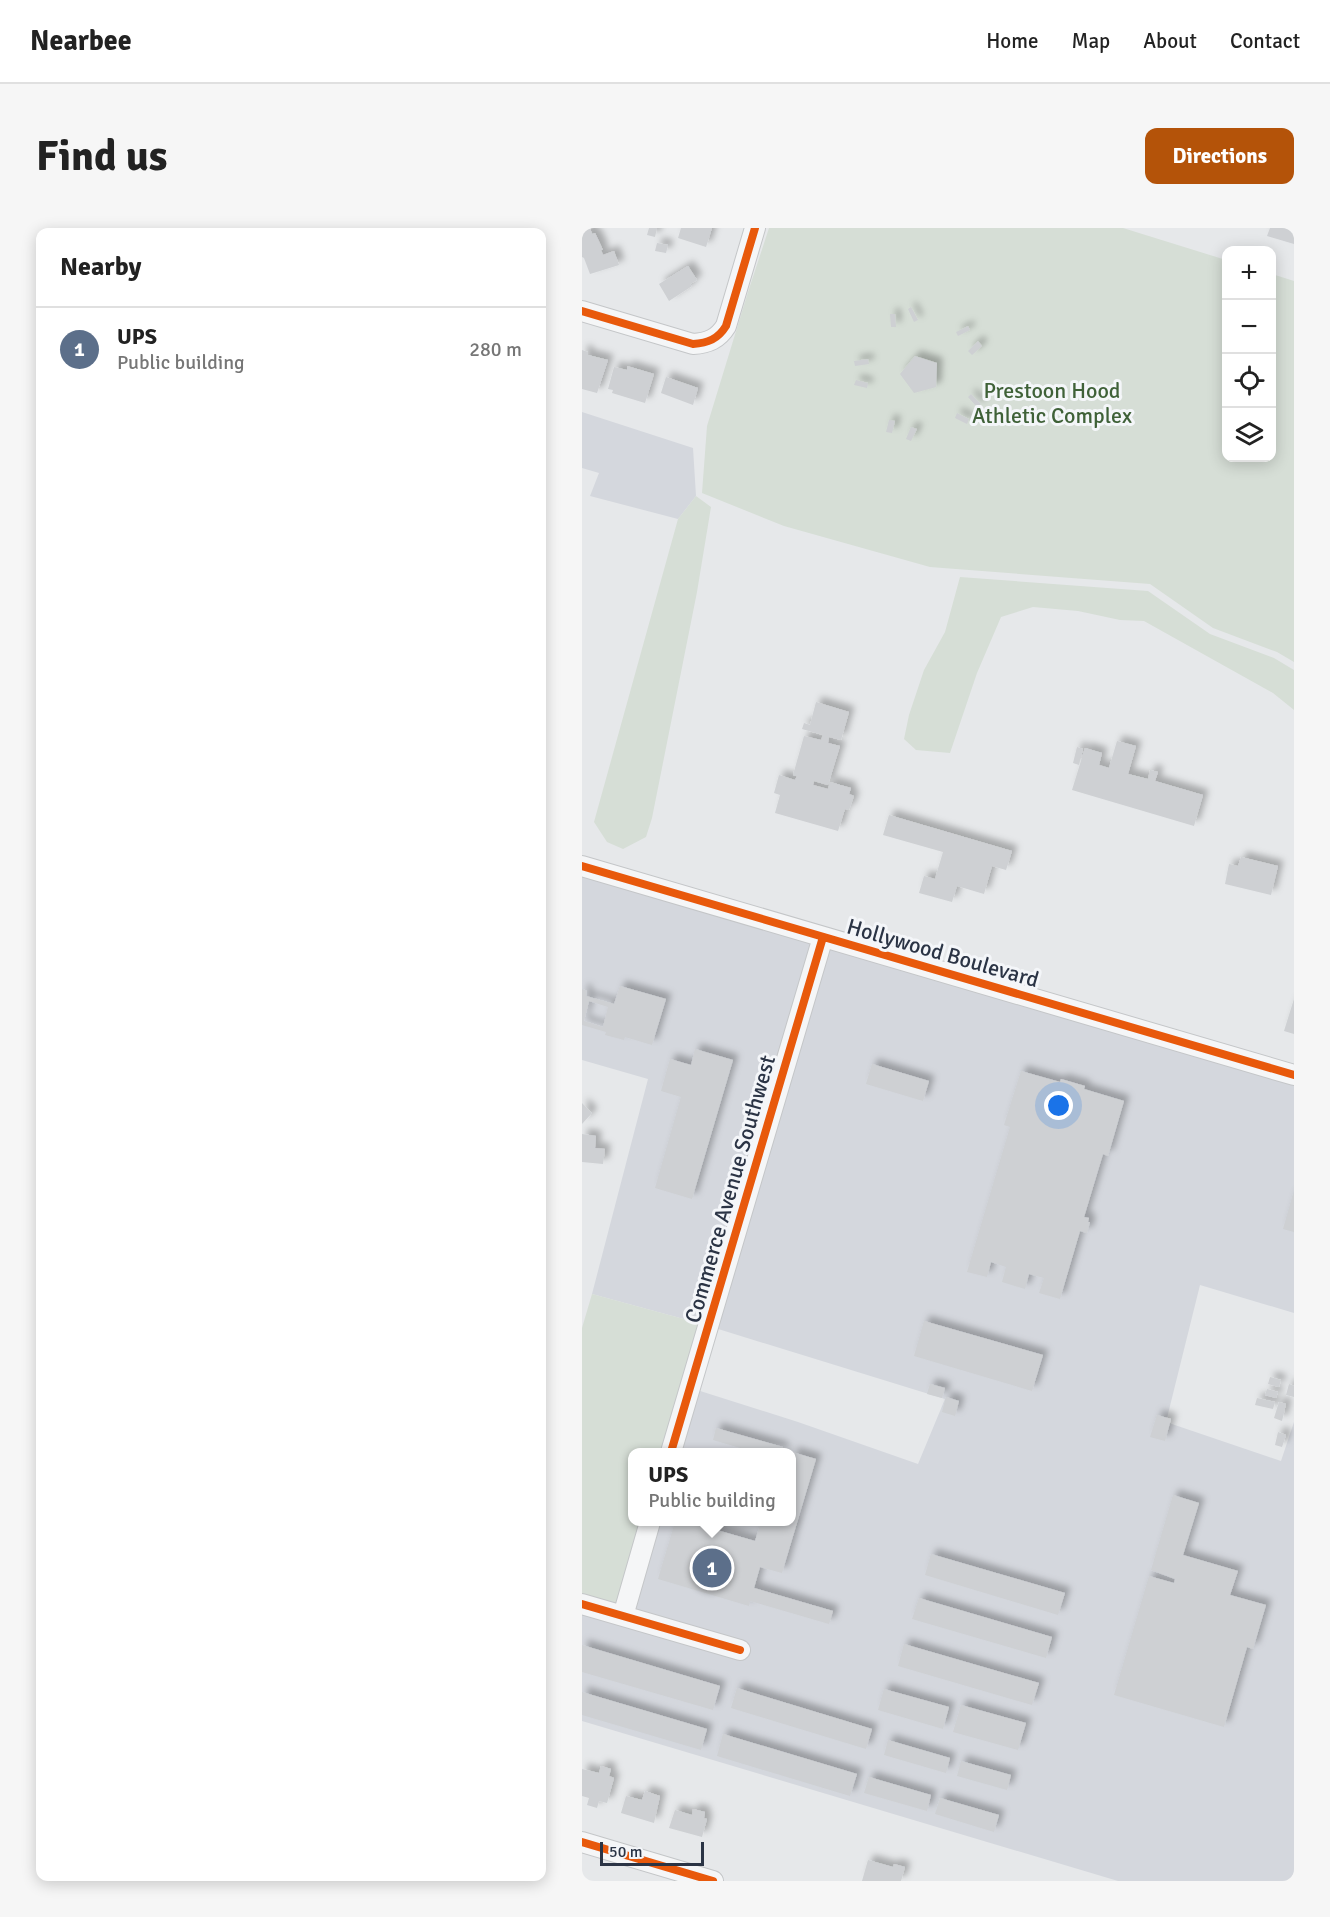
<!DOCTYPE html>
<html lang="en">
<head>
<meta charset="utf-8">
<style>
  body { margin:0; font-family:Signika,sans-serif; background:#f6f6f6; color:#222 }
  .controls { position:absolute; right:18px; top:18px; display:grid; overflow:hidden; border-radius:12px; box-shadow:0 3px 15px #0003 }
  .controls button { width:54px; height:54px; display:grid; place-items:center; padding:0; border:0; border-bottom:2px solid #e0e0e0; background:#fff; color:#222; font:30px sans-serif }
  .scale { position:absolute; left:18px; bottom:15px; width:104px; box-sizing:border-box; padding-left:6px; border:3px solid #2b3445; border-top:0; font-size:16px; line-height:21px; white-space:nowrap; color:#2b3445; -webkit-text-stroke:4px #f4f6f9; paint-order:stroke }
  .you { position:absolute; left:477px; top:878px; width:21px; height:21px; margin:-15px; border:4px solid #fff; border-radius:50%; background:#1a73e8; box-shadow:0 0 0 9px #1a73e833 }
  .badge { display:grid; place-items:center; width:39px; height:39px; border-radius:50%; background:#b45309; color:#fff; font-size:20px; font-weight:700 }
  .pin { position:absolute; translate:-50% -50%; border:3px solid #fff; box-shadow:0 2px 6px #0006 }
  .popup { position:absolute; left:46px; top:1220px; width:168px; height:78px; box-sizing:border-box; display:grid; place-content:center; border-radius:12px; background:#fff; filter:drop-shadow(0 2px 4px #0005); font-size:20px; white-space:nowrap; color:#767676 }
  .popup b { font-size:22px; color:#222 }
  .popup::after { content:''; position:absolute; left:50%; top:100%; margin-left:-12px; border:12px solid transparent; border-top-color:#fff }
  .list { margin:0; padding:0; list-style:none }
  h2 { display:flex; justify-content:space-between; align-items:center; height:78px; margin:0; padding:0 24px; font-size:26px }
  h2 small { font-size:20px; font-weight:400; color:#767676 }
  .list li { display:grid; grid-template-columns:39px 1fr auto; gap:18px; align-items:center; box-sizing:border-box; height:84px; padding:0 24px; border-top:2px solid #e0e0e0 }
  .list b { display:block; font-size:22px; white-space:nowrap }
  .list p { margin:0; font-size:20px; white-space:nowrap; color:#767676 }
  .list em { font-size:20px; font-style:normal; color:#767676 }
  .icon { flex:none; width:33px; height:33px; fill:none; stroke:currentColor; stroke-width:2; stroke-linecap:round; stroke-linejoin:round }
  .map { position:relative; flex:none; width:712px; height:1653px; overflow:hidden; border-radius:12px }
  header { display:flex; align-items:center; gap:36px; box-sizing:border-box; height:84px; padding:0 30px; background:#fff; border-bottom:2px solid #e0e0e0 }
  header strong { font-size:28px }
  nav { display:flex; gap:33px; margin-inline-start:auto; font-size:21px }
  .intro { display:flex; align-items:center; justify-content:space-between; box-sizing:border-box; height:144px; padding:0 36px }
  h1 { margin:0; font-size:42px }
  .button { padding:15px 27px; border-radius:12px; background:#b45309; color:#fff; font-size:21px; font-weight:700 }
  main { display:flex; gap:36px; padding:0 36px }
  aside { flex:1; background:#fff; border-radius:12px; box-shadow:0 3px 15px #0003 }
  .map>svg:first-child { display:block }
  .built { fill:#d4d7dd }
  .green { fill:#d6ded6 }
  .building { fill:#ced0d3; fill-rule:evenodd; filter:url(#shadow) }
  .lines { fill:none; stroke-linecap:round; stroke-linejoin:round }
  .minor-casing { stroke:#c4c6c8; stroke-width:22 }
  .minor { stroke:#f5f6f7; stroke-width:20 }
  .cycleway-casing { stroke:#f4f6f9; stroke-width:11 }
  .cycleway { stroke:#e8590c; stroke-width:8 }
  .labels { text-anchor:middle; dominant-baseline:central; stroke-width:6; stroke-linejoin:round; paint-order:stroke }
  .park-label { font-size:22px; fill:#3f6138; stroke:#f4f6f9 }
  .street-label { font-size:22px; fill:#2b3445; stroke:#f4f6f9 }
</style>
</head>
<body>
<header>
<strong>Nearbee</strong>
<nav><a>Home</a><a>Map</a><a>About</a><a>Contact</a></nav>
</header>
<div class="intro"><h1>Find us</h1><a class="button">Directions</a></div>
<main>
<aside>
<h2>Nearby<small></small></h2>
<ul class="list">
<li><span class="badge" style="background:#5c6f8a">1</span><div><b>UPS</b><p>Public building</p></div><em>280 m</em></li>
</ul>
</aside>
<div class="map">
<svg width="712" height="1653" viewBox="0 0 712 1653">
  <defs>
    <filter id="shadow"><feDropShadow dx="5.5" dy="-5.5" stdDeviation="3" flood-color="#0004"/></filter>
  </defs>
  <rect width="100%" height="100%" fill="#e6e8ea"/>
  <path class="built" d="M0,184L111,220L114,268L96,291L8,268L17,245L0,240Z
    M0,646L232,714L120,1096L10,1066L66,851L0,832Z
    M246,718L712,855V1085L618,1057L584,1194L699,1233L712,1194V1653H536L0,1493V1384L162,1432L166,1416L49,1382L76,1294H210V1224H96L115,1162L216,1194L336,1236L363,1171L133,1100Z"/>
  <path class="green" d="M187,0H541L644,32V230H690V46L712,53V434L695,424L631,400L568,356L348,339L202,298L120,265L125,198L166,64Z
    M114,268L129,279L115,364L70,590L64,609L41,621L25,614L12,594L96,291Z
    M378,349L566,363L628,406L692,430L712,442V482L691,465L562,393L538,392L496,383L451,379L419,389L395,445L368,525L334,522L322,511L327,487L342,442L363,404Z
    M10,1066L120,1096L82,1224H51V1294H61L36,1378L0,1368V1100Z"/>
  <path class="building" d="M0,0H8L10,6L13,5L21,22H19L21,27L32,23L37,37L8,46L2,30L0,29Z
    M67,0H75L73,9L65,7Z
    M99,0H130L124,19L96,10Z
    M688,0H712V16L685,8Z
    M75,15L86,17L84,25L73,23Z
    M106,38L115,52L108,56L110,58L87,73L77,56Z
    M329,79L336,92L332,94L326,81Z
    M308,86H313L314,99H309Z
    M386,98L388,102L376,108L374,104Z
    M396,113L400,118L390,127L386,123Z
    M0,122L6,124V127L26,132L15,165L0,161Z
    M333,128L355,135L354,159L332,165L318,146Z
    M286,131L287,136L273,138L272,133Z
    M45,138L72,146L63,175L30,165L31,162L26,161L32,139L45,142Z
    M84,149L116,160L111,177L79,165Z
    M274,152L286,155L285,160L272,157Z
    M389,166L399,176L395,179L386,169Z
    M375,185L387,191L385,196L373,190Z
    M307,192L313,193L310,205L304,204Z
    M329,199L335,201L329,213L324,211Z
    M234,474L267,484L259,512L247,509L246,515L258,518L246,557L232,553L231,557L246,561L248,554L269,560L267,566L272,568L267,582L263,581L256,603L193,585L198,567L192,565L197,547L213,552L215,548L211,547L222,508L239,512L241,507L220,501L222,495L228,497Z
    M535,513L554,518L546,546L566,551L568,542L576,544L573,553L621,567L612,598L490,562L503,520L520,525L517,537L527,540Z
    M495,519L501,521L497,537L491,535Z
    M307,587L430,623L424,642L410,638L402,666L375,658L370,674L337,665L342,648L353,651L361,624L301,607Z
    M659,629L696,638L689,667L643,656L647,636L656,638Z
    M38,758L84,771L70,817L43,809L42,812L23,807L24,804L0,797V761L5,763L4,768L32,776ZM7,773L26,779L21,799L2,793Z
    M712,771V806L702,803Z
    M113,821L151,832L110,971L73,960L99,869L79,863L88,831L109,837Z
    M290,836L347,853L341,873L284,856Z
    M439,843L478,854L479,851L503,858L502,861L542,873L526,928L521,926L502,989L507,990L506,994H508L505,1005L498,1003L478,1071L457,1065L462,1050L447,1046L443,1061L420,1054L424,1039L409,1034L405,1049L385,1044L428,899L422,897Z
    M0,875L10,885L0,896Z
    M0,906L14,908L13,920L23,921L21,936L0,934Z
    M711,966H712V1004L701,1001Z
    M342,1093L461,1127L450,1163L332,1128Z
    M688,1149L699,1152L697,1159L686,1156Z
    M348,1156L363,1160L360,1170L345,1166Z
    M707,1156L712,1158V1169L704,1167Z
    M685,1161L696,1164L694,1170L683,1167Z
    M364,1169L377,1173L373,1188L360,1184Z
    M675,1170L693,1174L691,1181L673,1177Z
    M697,1174L704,1176L700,1193L692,1190Z
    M575,1187L589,1191L583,1213L568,1209Z
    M134,1200L201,1219L200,1222L207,1224H172L131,1212Z
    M696,1204L704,1207L700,1219L693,1217Z
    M210,1224L234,1231L200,1345L178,1339L172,1360L251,1383L247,1396L168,1373L167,1378L76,1351L93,1294H107L173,1313L179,1294H210Z
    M591,1267L617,1275L601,1327L656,1343L648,1367L684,1377L671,1421L665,1419L642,1499L532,1467L567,1348L592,1355L593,1351L569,1342Z
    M349,1326L483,1365L476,1387L343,1347Z
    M337,1370L470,1409L464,1430L330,1391Z
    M322,1416L457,1455L450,1477L316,1438Z
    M0,1417L138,1458L131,1482L0,1444Z
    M155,1460L290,1501L284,1521L149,1480Z
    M302,1461L367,1479L361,1501L296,1482Z
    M0,1464L125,1501L119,1522L0,1487Z
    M379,1477L444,1495L436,1522L371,1504Z
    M141,1506L275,1546L268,1568L135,1528Z
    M306,1512L368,1530L364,1545L302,1527Z
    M379,1533L429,1547L425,1562L375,1548Z
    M19,1538L29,1541L27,1548L32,1550L25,1575L17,1573L15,1580L5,1577L7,1570L0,1568V1541L17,1545Z
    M287,1549L349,1567L345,1583L282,1565Z
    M63,1563L78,1568L72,1595L39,1585L44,1568L60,1572Z
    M358,1570L417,1587L412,1604L353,1586Z
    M111,1581L123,1584L122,1590L125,1591L120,1609L87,1600L93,1582L110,1587Z
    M286,1632L311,1639L312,1636L323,1639L319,1653H280Z"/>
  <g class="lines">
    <defs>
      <path id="minor" d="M0,83L111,116C126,115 136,111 144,98L173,0
        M0,638L712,847
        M89,1224L241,709
        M0,1376L158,1422
        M41,1388L68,1294
        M0,1614L131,1653"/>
    </defs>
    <use href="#minor" class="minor-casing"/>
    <use href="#minor" class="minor"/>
    <defs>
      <path id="cycleway" d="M0,83L111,116C126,115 136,111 144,98L173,0
        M0,638L712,847
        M89,1224L241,709
        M0,1376L158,1422
        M0,1614L131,1653"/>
    </defs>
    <use href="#cycleway" class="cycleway-casing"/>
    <use href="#cycleway" class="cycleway"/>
  </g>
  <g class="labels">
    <g class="park-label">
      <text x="470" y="162">Prestoon Hood<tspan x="470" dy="25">Athletic Complex</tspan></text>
    </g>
    <g class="street-label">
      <text transform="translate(361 725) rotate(16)">Hollywood Boulevard</text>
      <text transform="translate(148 961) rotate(-74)">Commerce Avenue Southwest</text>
    </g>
  </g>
</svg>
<div class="controls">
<button>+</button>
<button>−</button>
<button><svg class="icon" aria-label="locate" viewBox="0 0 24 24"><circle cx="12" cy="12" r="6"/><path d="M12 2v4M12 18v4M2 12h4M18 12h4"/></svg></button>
<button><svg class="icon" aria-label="layers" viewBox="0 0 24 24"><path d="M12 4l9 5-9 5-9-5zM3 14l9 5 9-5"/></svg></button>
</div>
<div class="scale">50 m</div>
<div class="you"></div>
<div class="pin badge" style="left:130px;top:1340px;background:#5c6f8a">1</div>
<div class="popup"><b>UPS</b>Public building</div>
</div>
</main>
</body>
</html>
